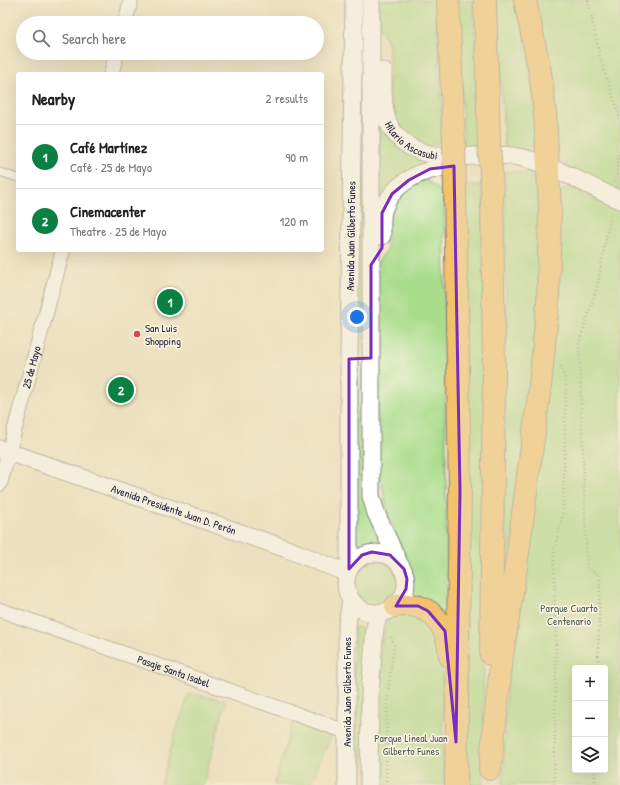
<!DOCTYPE html>
<html lang="en">
<head>
<meta charset="utf-8">
<style>
  body { margin:0; font-family:"Patrick Hand",sans-serif; background:#f2f2f2; color:#222 }
  .controls { position:absolute; right:12px; bottom:12px; display:grid; overflow:hidden; border-radius:4px; box-shadow:0 4px 16px #0002 }
  .controls button { width:36px; height:36px; display:grid; place-items:center; padding:0; border:0; border-bottom:1px solid #e0e0e0; background:#fff; color:#222; font:20px sans-serif }
  .you { position:absolute; left:357px; top:317px; width:14px; height:14px; margin:-10px; border:3px solid #fff; border-radius:50%; background:#1a73e8; box-shadow:0 0 0 6px #1a73e833 }
  .badge { display:grid; place-items:center; width:26px; height:26px; border-radius:50%; background:#0b8043; color:#fff; font-size:13px; font-weight:700 }
  .pin { position:absolute; translate:-50% -50%; border:2px solid #fff; box-shadow:0 1px 4px #0006 }
  .list { margin:0; padding:0; list-style:none }
  h2 { display:flex; justify-content:space-between; align-items:center; height:52px; margin:0; padding:0 16px; font-size:17px }
  h2 small { font-size:13px; font-weight:400; color:#767676 }
  .list li { display:grid; grid-template-columns:26px 1fr auto; gap:12px; align-items:center; box-sizing:border-box; height:64px; padding:0 16px; border-top:1px solid #e0e0e0 }
  .list b { display:block; font-size:15px; white-space:nowrap }
  .list p { margin:0; font-size:13px; white-space:nowrap; color:#767676 }
  .list em { font-size:13px; font-style:normal; color:#767676 }
  .icon { flex:none; width:22px; height:22px; fill:none; stroke:currentColor; stroke-width:2; stroke-linecap:round; stroke-linejoin:round }
  .map { position:relative; flex:none; width:620px; height:785px; overflow:hidden }
  .search { position:absolute; background:#fff; box-shadow:0 4px 16px #0002; left:16px; top:16px; width:308px; height:44px; display:flex; align-items:center; gap:10px; box-sizing:border-box; padding:0 14px; border-radius:22px; color:#767676; font-size:15px }
  .panel { position:absolute; background:#fff; box-shadow:0 4px 16px #0002; left:16px; top:72px; width:308px; height:180px; border-radius:4px }
  .map>svg:first-child { display:block }
  .green { fill:#a9dc8b; stroke:#667f63; fill-rule:evenodd }
  .lines { fill:none; stroke-linecap:round; stroke-linejoin:round }
  .service-casing { stroke:#88817d; stroke-width:9 }
  .minor-casing { stroke:#88817d; stroke-width:16 }
  .tertiary-casing { stroke:#88817d; stroke-width:19 }
  .trunk-casing { stroke:#88817d; stroke-width:24 }
  .path { stroke:#88817d; stroke-width:2.5; stroke-dasharray:1 3; stroke-linecap:butt }
  .service { stroke:#fff; stroke-width:7 }
  .minor { stroke:#fff; stroke-width:14 }
  .tertiary { stroke:#fff; stroke-width:17 }
  .trunk { stroke:#f3c26a; stroke-width:22 }
  .trunk-bridge-casing { stroke:#88817d; stroke-width:24; stroke-linecap:butt }
  .trunk-bridge { stroke:#f3c26a; stroke-width:22 }
  .marked { fill:none; stroke:#7b2cbf; stroke-width:3; stroke-linejoin:round }
  .poi-dot { fill:#d1495b; stroke:#fcf5e5; stroke-width:1.5 }
  .labels { text-anchor:middle; dominant-baseline:central; stroke-width:3; stroke-linejoin:round; paint-order:stroke }
  .street-label { font-size:11px; fill:#22223b; stroke:#fcf5e5 }
  .poi-label { font-size:11px; fill:#22223b; stroke:#fcf5e5; text-anchor:start }
  .park-label { font-size:11px; fill:#4a5a53; stroke:#fcf5e5 }
</style>
</head>
<body>
<div class="map">
<svg width="620" height="785" viewBox="0 0 620 785">
  <rect width="100%" height="100%" fill="#fcf5e5"/>
  <filter id="ink" filterUnits="userSpaceOnUse"><feTurbulence type="fractalNoise" baseFrequency=".025" numOctaves="2"/><feDisplacementMap in="SourceGraphic" scale="8" xChannelSelector="R" yChannelSelector="G"/><feConvolveMatrix kernelMatrix="1 2 1 2 8 2 1 2 1" color-interpolation-filters="sRGB"/></filter>
  <filter id="wash" filterUnits="userSpaceOnUse"><feTurbulence type="fractalNoise" baseFrequency=".012" numOctaves="4" result="noise"/><feDisplacementMap in="SourceGraphic" scale="16" xChannelSelector="R" yChannelSelector="G"/><feGaussianBlur stdDeviation="0.9" result="paint"/><feColorMatrix in="noise" values="0 0 0 0 0 0 0 0 0 0 0 0 0 0 0 0 0 1.4 0 .05"/><feComposite in="paint" operator="in"/></filter>
  <g filter="url(#wash)">
    <rect width="100%" height="100%" fill="#ede0bf"/>
    <path class="green" d="M378,0H437L443,141L425,148L416,145L396,125L389,93V43L379,25Z
      M457,0H473L483,146H464Z
      M496,0H519L540,136C531,154 523,152 505,154Z
      M532,0H620V190L571,170L557,157Z
      M379,118L442,161L379,211Z
      M364,166V349H355L356,167Z
      M505,171L528,173L535,179L543,198L541,306L505,601L503,531L506,318Z
      M422,177L442,192L444,201L447,618L409,597L412,583L410,569L388,515L378,464L377,263L387,250L388,213L392,201Z
      M464,185H483L485,472L483,785H466Z
      M571,187L620,211V785H503L506,690L556,202L560,191ZM575,668H605V770H575Z
      M355,371H363L386,548L368,546L354,555Z
      M356 583a21 21 0 1 1 42 0a21 21 0 1 1-42 0Z
      M391,613L424,614L442,652L444,785H376C377,755 375,631 391,613Z
      M354,626L368,632L362,785H353Z
      M189,694L226,700L203,785H161L174,737Z
      M292,723L331,736L310,785H274Z"/>
  </g>
  <g filter="url(#ink)">
    <g class="lines">
      <defs>
        <path id="service" d="M0,172L18,178"/>
        <g id="minor">
          <path d="M125,23L131,0"/>
          <path d="M111,74L117,53"/>
          <path id="s1" d="M0,484L63,250"/>
          <path id="s2" d="M0,610L347,732"/>
        </g>
        <g id="tertiary">
          <path d="M371,0V496L376,513L398,561"/>
          <path id="s3" d="M383,71C383,85 382,101 386,116C388,125 395,135 402,141C437,170 483,148 523,158C557,166 587,186 620,200"/>
          <path d="M382,236C382,228 381,219 383,211C393,180 427,167 457,166"/>
          <path id="s4" d="M0,449L287,549L347,573"/>
          <circle cx="376" cy="583" r="30"/>
          <path id="s5" d="M349,569V359L354,0"/>
          <path d="M347,785V625L351,600"/>
          <path d="M369,785L370,693L375,627L379,613"/>
        </g>
        <path id="trunk" d="M448,0L454,142
          M485,0L489,142
          M455,192L460,491L456,785
          M396,606C430,600 448,625 450,656
          M491,654L494,374L492,191
          M490,769L502,656L516,567L540,386L548,302L550,209L545,113L540,72L525,0"/>
      </defs>
      <use href="#service" class="service-casing"/>
      <use href="#minor" class="minor-casing"/>
      <use href="#tertiary" class="tertiary-casing"/>
      <use href="#trunk" class="trunk-casing"/>
      <path class="path" d="M588,0L601,61L620,117
        M615,183L620,148
        M598,668L600,575L587,569L579,344L597,287L611,212
        M386,785L387,701L394,644L390,635
        M554,785L556,662L554,550L563,513L566,382L560,364
        M595,785V770"/>
      <use href="#service" class="service"/>
      <use href="#minor" class="minor"/>
      <use href="#tertiary" class="tertiary"/>
      <use href="#trunk" class="trunk"/>
      <defs>
        <path id="trunk-bridge" d="M454,142L455,192
          M489,142L492,191"/>
      </defs>
      <use href="#trunk-bridge" class="trunk-bridge-casing"/>
      <use href="#trunk-bridge" class="trunk-bridge"/>
    </g>
  </g>
  <path d="M0 0H620V785H0ZM454,166L460,491L456,742L445,631L428,611L418,606H396L406,589L407,579L404,569L390,555L372,552L362,555L349,569V359L371,358V265L382,248V213L392,194L409,180L430,169Z" fill="#ede0bf" fill-opacity=".55" fill-rule="evenodd"/>
  <path class="marked" d="M454,166L460,491L456,742L445,631L428,611L418,606H396L406,589L407,579L404,569L390,555L372,552L362,555L349,569V359L371,358V265L382,248V213L392,194L409,180L430,169Z"/>
  <circle class="poi-dot" cx="137" cy="334" r="4"/>
  <g class="labels">
    <g class="street-label">
      <text stroke="none"><textPath href="#s3" startOffset="83">Hilario Ascasubi</textPath></text>
      <text stroke="none"><textPath href="#s5" startOffset="333">Avenida Juan Gilberto Funes</textPath></text>
      <text stroke="none"><textPath href="#s1" startOffset="121">25 de Mayo</textPath></text>
      <text stroke="none"><textPath href="#s4" startOffset="184">Avenida Presidente Juan D. Perón</textPath></text>
      <text stroke="none"><textPath href="#s2" startOffset="184">Pasaje Santa Isabel</textPath></text>
      <text transform="translate(347 692) rotate(-90)">Avenida Juan Gilberto Funes</text>
    </g>
    <g class="poi-label">
      <text x="145" y="328">San Luis<tspan x="145" dy="13">Shopping</tspan></text>
    </g>
    <g class="park-label">
      <text x="569" y="608">Parque Cuarto<tspan x="569" dy="13">Centenario</tspan></text>
      <text x="411" y="738">Parque Lineal Juan<tspan x="411" dy="13">Gilberto Funes</tspan></text>
    </g>
  </g>
</svg>
<div class="controls">
<button>+</button>
<button>−</button>
<button><svg class="icon" aria-label="layers" viewBox="0 0 24 24"><path d="M12 4l9 5-9 5-9-5zM3 14l9 5 9-5"/></svg></button>
</div>
<div class="you"></div>
<div class="pin badge" style="left:170px;top:302px">1</div>
<div class="pin badge" style="left:121px;top:390px">2</div>
<div class="search"><svg class="icon" aria-label="search" viewBox="0 0 24 24"><circle cx="10" cy="10" r="6"/><path d="M15 15l6 6"/></svg>Search here</div>
<section class="panel">
<h2>Nearby<small>2 results</small></h2>
<ul class="list">
<li><span class="badge">1</span><div><b>Café Martínez</b><p>Café · 25 de Mayo</p></div><em>90 m</em></li>
<li><span class="badge">2</span><div><b>Cinemacenter</b><p>Theatre · 25 de Mayo</p></div><em>120 m</em></li>
</ul>
</section>
</div>
</body>
</html>
